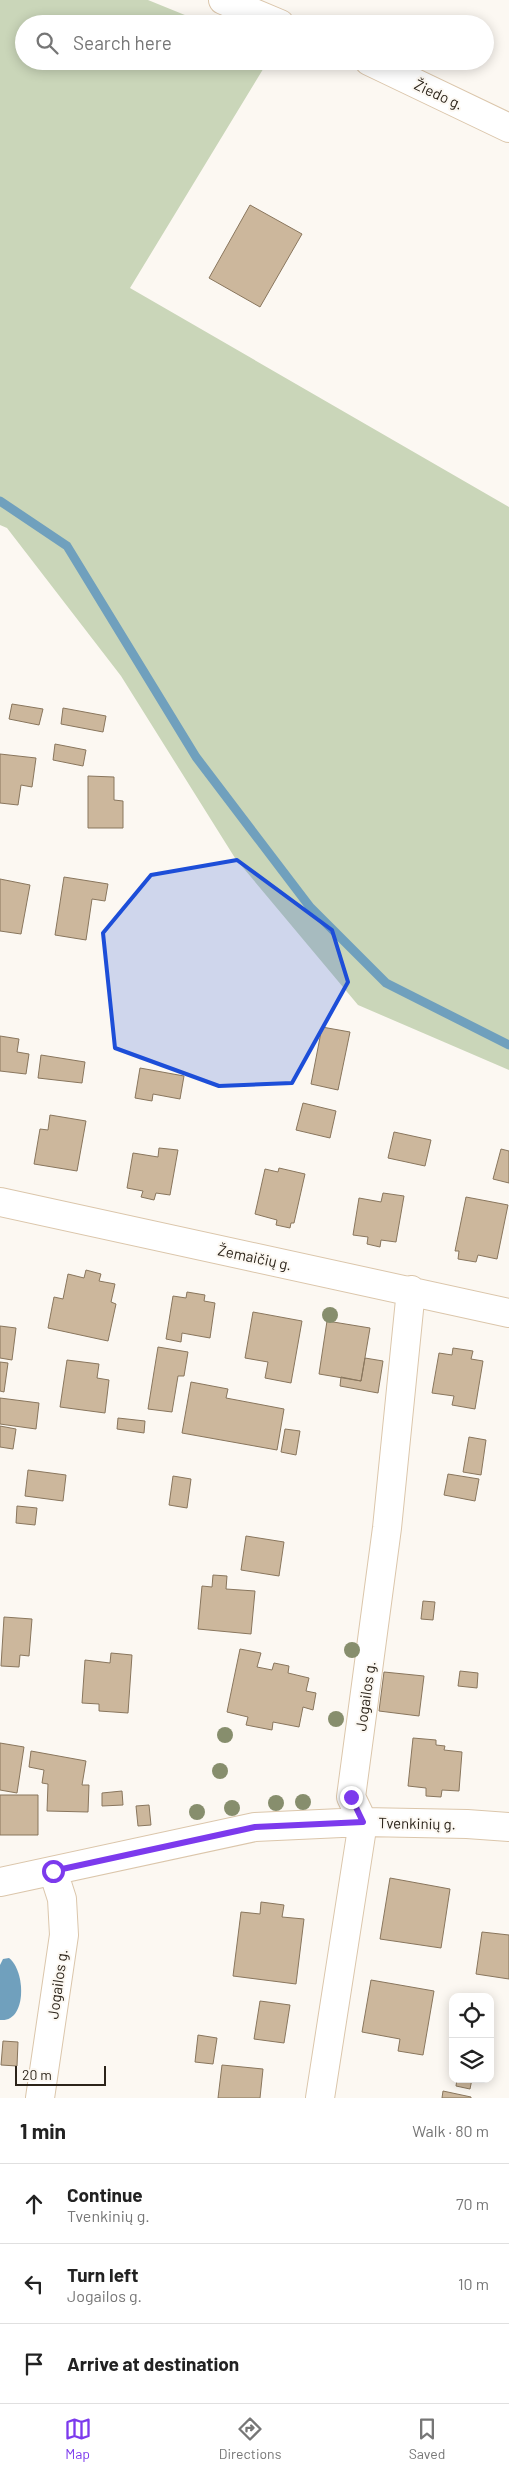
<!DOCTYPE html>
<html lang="en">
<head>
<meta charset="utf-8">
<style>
  body { margin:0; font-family:Barlow,sans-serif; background:#f6f6f6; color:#222 }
  .controls { position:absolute; right:15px; bottom:15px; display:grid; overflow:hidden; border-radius:10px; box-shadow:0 2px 12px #0003 }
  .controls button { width:45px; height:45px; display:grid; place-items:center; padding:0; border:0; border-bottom:1px solid #e0e0e0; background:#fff; color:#222; font:25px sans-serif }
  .scale { position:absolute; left:15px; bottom:12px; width:91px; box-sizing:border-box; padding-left:5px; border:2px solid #2c241a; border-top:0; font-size:14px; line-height:18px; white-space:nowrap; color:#2c241a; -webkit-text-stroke:4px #fcf8f2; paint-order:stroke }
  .stop { position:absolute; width:15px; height:15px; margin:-11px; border:4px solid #7c3aed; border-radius:50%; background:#fff }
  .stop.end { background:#7c3aed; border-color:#fff; box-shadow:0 1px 5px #0008 }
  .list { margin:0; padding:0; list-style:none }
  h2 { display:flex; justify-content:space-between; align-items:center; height:65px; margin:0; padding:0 20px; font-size:21px }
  h2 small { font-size:16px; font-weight:400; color:#767676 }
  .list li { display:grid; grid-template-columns:32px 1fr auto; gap:15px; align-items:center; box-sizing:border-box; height:80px; padding:0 20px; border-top:1px solid #e0e0e0 }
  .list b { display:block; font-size:19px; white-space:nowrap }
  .list p { margin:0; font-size:16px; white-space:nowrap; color:#767676 }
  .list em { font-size:16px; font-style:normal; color:#767676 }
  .icon { flex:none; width:28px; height:28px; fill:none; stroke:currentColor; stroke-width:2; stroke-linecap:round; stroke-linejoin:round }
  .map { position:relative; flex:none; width:509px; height:2098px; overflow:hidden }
  .search { position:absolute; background:#fff; box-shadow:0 2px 12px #0003; left:15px; right:15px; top:15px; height:55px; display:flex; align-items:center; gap:12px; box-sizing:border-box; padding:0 18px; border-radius:28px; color:#767676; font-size:19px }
  .sheet { height:305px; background:#fff }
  nav { display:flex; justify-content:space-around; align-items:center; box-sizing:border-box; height:70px; border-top:1px solid #e0e0e0; background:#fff; font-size:14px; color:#767676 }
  nav a { display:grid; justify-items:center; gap:2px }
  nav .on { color:#7c3aed }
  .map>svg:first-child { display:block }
  .green { fill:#cad6b9 }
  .water { fill:#70a0bd }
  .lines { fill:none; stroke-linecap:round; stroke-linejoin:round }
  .stream { stroke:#70a0bd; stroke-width:9 }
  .building { fill:#ccb79c; stroke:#89765d }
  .minor-casing { stroke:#dbc6ab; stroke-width:30 }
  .minor { stroke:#fff; stroke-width:28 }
  .tree { fill:#878e6d }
  .route { stroke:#7c3aed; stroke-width:6 }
  .marked { fill:#1d4ed8; fill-opacity:0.2; stroke:#1d4ed8; stroke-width:4; stroke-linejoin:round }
  .labels { text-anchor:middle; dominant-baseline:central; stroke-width:4; stroke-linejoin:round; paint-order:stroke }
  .street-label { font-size:15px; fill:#2c241a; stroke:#fcf8f2 }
</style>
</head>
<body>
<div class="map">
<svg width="509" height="2098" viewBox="0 0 509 2098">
  <rect width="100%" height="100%" fill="#fcf8f2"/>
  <path class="green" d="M0,0H148L207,24H24V61H268L130,288L509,507V1070L358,1005L235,858L121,676L7,528L0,525Z"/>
  <path class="water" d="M9,1958C26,1971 27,2023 0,2020V1965L3,1959Z"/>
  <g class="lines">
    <path class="stream" d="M0,501L67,546L196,757L310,907L386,983L509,1045"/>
  </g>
  <path class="building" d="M250,205L302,234L260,307L209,278Z
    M12,704L43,709L39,725L9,719Z
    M63,708L106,716L103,732L61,724Z
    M55,744L86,750L83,766L53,760Z
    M0,754L36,758L32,787L21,785L18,805L0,803Z
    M88,776L114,777V800L123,801V828H88Z
    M64,877L108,884L105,901L92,899L86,940L55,935Z
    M0,879L30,885L21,934L0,931Z
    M322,1027L350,1032L338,1090L311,1084Z
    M0,1036L19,1039L17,1052L29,1054L26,1074L0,1071Z
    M41,1055L85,1062L82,1083L38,1078Z
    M140,1068L184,1076L180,1099L153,1094L152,1101L135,1098Z
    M303,1103L336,1111L330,1138L296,1130Z
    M50,1115L86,1121L77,1171L34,1164L40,1129L48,1130Z
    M394,1132L431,1140L425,1166L388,1158Z
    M159,1148L178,1150L170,1195L156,1193L154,1200L141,1197L143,1191L127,1188L133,1153L158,1157Z
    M501,1149L509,1151V1183L493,1179Z
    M279,1168L305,1174L294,1223H291L290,1228L276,1225L277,1220L255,1214L265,1169L278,1172Z
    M383,1193L404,1196L396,1242L381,1240L380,1247L367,1244L368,1237L353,1235L359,1198L381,1202Z
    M466,1197L508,1205L497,1259L478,1255L476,1262L458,1259L459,1251H455Z
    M86,1270L101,1274L99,1281L115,1284L111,1302L116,1304L108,1341L48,1328L54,1297L63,1299L68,1274L84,1278Z
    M187,1292L205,1295L204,1301L215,1303L210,1338L182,1333L181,1342L166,1339L173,1296L186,1298Z
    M253,1312L302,1321L291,1383L265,1378L268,1362L245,1358Z
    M327,1321L370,1328L361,1381L319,1374Z
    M0,1326L16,1328L12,1360L0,1358Z
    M158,1347L188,1352L184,1376H178L172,1412L148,1409Z
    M453,1348L473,1351L471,1359L483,1361L475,1409L452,1405L454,1396L432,1393L439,1353L452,1355Z
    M365,1358L383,1361L378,1393L340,1386L341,1377L361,1381Z
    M67,1360L99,1364L97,1378L109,1380L105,1413L60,1407Z
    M0,1362L8,1363L4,1392L0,1391Z
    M191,1382L228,1389L226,1398L284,1409L277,1450L182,1433Z
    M0,1398L39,1403L36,1429L0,1424Z
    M118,1418L145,1421L144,1433L117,1429Z
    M0,1426L16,1429L13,1449L0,1447Z
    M285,1429L300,1431L296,1455L281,1452Z
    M469,1437L486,1440L481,1475L463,1472Z
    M28,1470L66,1475L63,1501L25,1496Z
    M448,1474L479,1479L475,1501L444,1495Z
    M173,1476L191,1479L187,1508L169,1505Z
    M17,1506L37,1508L35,1525L16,1523Z
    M246,1536L284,1542L279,1576L241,1570Z
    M213,1575L227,1576L226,1589L255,1591L251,1634L198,1629L202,1586L212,1587Z
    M423,1601L435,1602L433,1620L421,1619Z
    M4,1617L32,1619L29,1656L20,1655L19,1667L1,1666Z
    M240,1649L261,1653L257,1667L272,1670L274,1663L289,1666L288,1673L309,1678L306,1691L316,1693L313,1710L303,1707L299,1727L273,1722L272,1730L246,1725L248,1717L227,1712Z
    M111,1653L132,1655L128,1713L99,1711V1704L82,1703L85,1660L110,1663Z
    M460,1671L478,1673L477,1688L458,1686Z
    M384,1672L424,1676L419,1716L379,1711Z
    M413,1738L436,1740V1745L445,1746L444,1750L462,1752L459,1791L442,1790L441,1797L426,1796V1788L408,1786Z
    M0,1743L24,1747L17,1793L0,1790Z
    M31,1751L86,1761L82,1785H89L88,1812L47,1811L48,1784L42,1783L44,1770L29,1767Z
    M122,1791L123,1805L102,1806V1793Z
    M0,1795H38V1835H0Z
    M149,1805L151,1825L138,1826L136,1806Z
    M390,1878L450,1889L441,1948L380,1939Z
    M261,1902L284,1905L282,1917L304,1919L296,1984L233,1976L241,1912L260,1914Z
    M482,1932L509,1935V1979L476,1974Z
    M371,1980L434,1991L423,2055L398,2051L400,2039L362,2032Z
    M260,2001L290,2005L284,2043L254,2039Z
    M198,2035L217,2038L213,2064L195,2062Z
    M3,2041L18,2042L17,2066L1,2065Z
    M222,2065L263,2069L260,2098H218Z
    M457,2079H472L470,2089L456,2086Z
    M443,2091L471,2097V2098H442Z"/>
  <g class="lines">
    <defs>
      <path id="minor" d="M223,0L280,24
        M369,61L509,128
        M0,1202L509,1313
        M0,1882L255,1827L363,1822L467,1824L509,1827
        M40,2098L64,1935L62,1899L53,1871
        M320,2098L363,1822L351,1797L387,1528L411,1290"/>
    </defs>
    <use href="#minor" class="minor-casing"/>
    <use href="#minor" class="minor"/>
  </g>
  <g class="tree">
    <circle cx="330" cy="1315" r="8"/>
    <circle cx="352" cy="1650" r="8"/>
    <circle cx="336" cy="1719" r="8"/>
    <circle cx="225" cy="1735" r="8"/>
    <circle cx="220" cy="1771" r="8"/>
    <circle cx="303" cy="1802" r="8"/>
    <circle cx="276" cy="1803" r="8"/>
    <circle cx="232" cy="1808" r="8"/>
    <circle cx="197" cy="1812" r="8"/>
  </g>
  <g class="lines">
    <path class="route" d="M53,1871L255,1827L363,1822L351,1797"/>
  </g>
  <path class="marked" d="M237,860L332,930L348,982L292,1083L219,1086L115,1048L103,933L151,875Z"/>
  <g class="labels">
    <g class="street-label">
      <text transform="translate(439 94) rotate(25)">Žiedo g.</text>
      <text transform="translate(255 1257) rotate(12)">Žemaičių g.</text>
      <text transform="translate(365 1696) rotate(-82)">Jogailos g.</text>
      <text transform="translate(417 1823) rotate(1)">Tvenkinių g.</text>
      <text transform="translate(57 1984) rotate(-82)">Jogailos g.</text>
    </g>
  </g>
</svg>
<div class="controls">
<button><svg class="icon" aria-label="locate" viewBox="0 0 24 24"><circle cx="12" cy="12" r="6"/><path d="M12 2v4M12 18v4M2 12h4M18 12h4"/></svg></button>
<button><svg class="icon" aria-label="layers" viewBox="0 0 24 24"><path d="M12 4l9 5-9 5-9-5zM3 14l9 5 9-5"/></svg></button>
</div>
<div class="scale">20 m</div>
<div class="stop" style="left:53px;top:1871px"></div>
<div class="stop end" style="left:351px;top:1797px"></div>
<div class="search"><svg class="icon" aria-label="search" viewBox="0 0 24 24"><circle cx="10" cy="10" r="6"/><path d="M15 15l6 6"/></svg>Search here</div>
</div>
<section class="sheet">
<h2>1 min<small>Walk · 80 m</small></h2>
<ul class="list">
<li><svg class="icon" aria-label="ahead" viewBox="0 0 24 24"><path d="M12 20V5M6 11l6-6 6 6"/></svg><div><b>Continue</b><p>Tvenkinių g.</p></div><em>70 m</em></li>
<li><svg class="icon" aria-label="left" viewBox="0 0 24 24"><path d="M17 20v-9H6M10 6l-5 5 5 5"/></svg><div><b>Turn left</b><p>Jogailos g.</p></div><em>10 m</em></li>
<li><svg class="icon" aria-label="arrive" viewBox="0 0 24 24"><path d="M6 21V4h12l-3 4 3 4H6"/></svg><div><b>Arrive at destination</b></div></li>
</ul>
</section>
<nav>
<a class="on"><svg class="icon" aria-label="map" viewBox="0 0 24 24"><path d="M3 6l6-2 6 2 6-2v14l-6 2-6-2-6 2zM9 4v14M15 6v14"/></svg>Map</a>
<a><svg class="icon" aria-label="directions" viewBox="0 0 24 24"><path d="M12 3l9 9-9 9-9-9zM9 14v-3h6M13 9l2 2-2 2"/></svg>Directions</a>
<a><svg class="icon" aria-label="saved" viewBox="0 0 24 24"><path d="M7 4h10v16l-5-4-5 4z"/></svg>Saved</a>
</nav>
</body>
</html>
